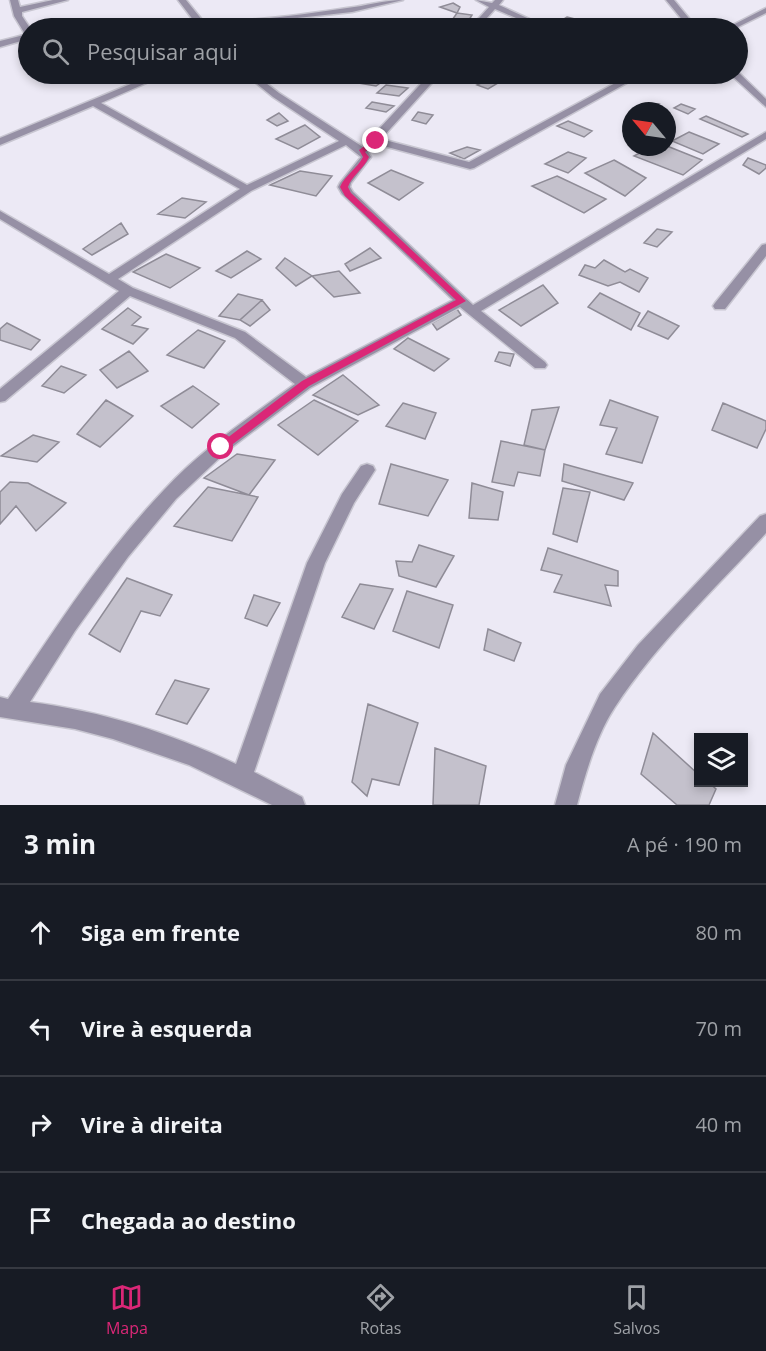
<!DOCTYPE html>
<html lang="pt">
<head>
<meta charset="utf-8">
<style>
  body { margin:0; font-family:"Open Sans",sans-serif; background:#20242c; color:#f1f3f6 }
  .controls { position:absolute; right:18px; bottom:18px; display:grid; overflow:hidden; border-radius:0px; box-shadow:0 3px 9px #0003 }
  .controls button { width:54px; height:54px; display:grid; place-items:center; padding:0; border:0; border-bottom:2px solid #363941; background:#171b24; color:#f1f3f6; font:30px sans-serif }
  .compass { position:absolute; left:622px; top:102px; width:54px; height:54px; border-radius:50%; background:#171b24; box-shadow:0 3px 9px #0003; rotate:299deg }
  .stop { position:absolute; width:18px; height:18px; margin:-14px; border:4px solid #db2777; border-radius:50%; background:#fff }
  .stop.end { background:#db2777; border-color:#fff; box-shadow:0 2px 6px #0008 }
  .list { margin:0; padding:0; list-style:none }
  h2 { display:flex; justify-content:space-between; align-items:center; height:78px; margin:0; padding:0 24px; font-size:26px }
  h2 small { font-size:20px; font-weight:400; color:#9ea1a6 }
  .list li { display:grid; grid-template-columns:39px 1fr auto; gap:18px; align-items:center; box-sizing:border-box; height:96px; padding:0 24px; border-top:2px solid #363941 }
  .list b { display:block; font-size:22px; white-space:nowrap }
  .list em { font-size:20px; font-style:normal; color:#9ea1a6 }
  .icon { flex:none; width:33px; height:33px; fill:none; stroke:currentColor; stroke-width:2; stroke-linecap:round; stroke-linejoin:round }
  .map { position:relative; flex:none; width:766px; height:805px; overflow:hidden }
  .search { position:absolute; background:#171b24; box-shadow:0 3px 9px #0003; left:18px; right:18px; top:18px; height:66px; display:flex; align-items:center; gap:15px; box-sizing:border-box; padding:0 21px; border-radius:33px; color:#9ea1a6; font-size:22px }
  .sheet { height:462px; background:#171b24 }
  nav { display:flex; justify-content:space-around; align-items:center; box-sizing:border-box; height:84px; border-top:2px solid #363941; background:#171b24; font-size:16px; color:#9ea1a6 }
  nav a { display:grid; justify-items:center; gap:3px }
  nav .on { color:#db2777 }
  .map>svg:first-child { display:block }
  .building { fill:#c4c1cc; stroke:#8f8c97; stroke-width:1.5 }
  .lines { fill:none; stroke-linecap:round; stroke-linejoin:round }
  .minor-casing { stroke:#c8c6d1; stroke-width:3 }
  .minor { fill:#9690a5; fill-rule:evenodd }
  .route { fill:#db2777 }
</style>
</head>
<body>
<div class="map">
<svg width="766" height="805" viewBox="0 0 766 805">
  <rect width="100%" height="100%" fill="#ece9f5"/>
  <path class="building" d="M453,3L460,7L457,13L440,7Z
    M457,13L472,15L466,25L450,23Z
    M567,17L587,22L577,28L554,25Z
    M428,24L451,26L449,28H424Z
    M374,74H393L376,86L359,83Z
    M402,74H406L421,75L416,80L398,78Z
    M493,77L503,80L488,89L477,85Z
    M386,85L408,88L399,96L377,93Z
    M372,102L394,106L386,112L366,108Z
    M681,104L695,109L688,114L674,108Z
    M418,112L433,115L426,124L412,120Z
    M279,113L288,121L277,126L267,120Z
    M706,116L748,134L742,137L700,119Z
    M568,121L592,131L584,137L557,126Z
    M305,125L320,137L298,149L276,139Z
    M689,132L719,144L703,154L672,141Z
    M667,146L702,160L683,175L634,156L651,147Z
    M467,147L480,150L464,159L450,153Z
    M568,152L586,158L568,173L545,164Z
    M748,158L766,165V168L759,174L743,165Z
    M614,160L646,178L625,196L585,173Z
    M391,170L423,183L399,200L368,183Z
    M300,171L332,176L316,196L270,185Z
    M557,176L606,199L584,213L532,186Z
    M182,198L206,202L185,218L158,214Z
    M121,223L128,234L92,255L83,249Z
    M657,229L672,232L657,247L644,243Z
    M370,248L381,258L350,271L345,264Z
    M247,251L261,259L231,278L216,271Z
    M166,254L200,268L170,288L133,272Z
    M285,258L312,276L296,286L276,268Z
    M604,260L625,272L630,269L648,278L639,292L620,282L608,286L579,275L585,265L595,268Z
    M339,271L360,293L334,297L312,276Z
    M543,285L558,303L521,326L499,310Z
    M600,293L640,313L631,330L588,307Z
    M238,294L262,300L240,320L219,316Z
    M262,300L270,310L250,326L240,320Z
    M128,308L141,317L132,325L148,329L133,344L102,329Z
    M457,309L461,315L437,330L432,323Z
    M648,311L679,326L668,339L638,326Z
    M7,323L40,340L31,350L0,340V329Z
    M198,330L225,341L204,368L167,355Z
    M408,338L449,359L434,371L394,349Z
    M129,351L148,371L117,388L100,370Z
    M499,352L514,354L510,366L495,361Z
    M61,366L86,375L64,393L42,386Z
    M343,375L379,405L358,415L313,395Z
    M193,386L219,404L192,428L161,406Z
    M106,400L133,416L100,447L77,434Z
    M314,400L358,421L318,455L278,425Z
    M610,400L658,417L642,463L606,454L617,428L600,425Z
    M403,403L436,413L425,439L386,426Z
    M723,403L766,421V429L757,448L712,430Z
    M559,407L545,450L524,445L532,410Z
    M33,435L59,442L37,462L1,456Z
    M501,441L545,450L540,476L518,472L514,486L492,482Z
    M237,454L275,460L249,495L204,478Z
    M391,464L448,480L428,516L379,504Z
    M564,464L633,483L624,500L562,481Z
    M10,482L28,483L66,503L36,531L16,506L0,524V492Z
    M472,483L503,492L498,520L469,518Z
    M208,487L258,497L232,541L174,526Z
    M563,488L590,492L577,542L553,534Z
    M419,545L454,556L436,587L399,576L396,561L412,562Z
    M548,548L618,571V586L605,585L611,606L554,592L562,575L541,570Z
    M127,578L172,595L160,616L141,611L120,652L89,634Z
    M360,584L393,589L374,629L342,617Z
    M407,591L453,605L439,648L393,631Z
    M254,595L280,603L267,626L245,618Z
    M488,629L521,643L514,661L484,650Z
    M175,680L209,689L187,724L156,714Z
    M368,704L418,723L399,785L372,779L367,796L352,782Z
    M653,733L698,774V782H708L716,789L709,805H677L641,774Z
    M435,748L486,766L479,805H433Z"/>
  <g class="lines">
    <defs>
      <path id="minor" d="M10,0H18L20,7L53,0H68L22,12V16L30,28L28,34H25L14,16Z
        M178,0H186L203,21C251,22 300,15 347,8C366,6 384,0 403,0L352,12L224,26H207L208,28H200L198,26L88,28L92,26L154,21H194Z
        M476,0L492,3L495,0H503L499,5L549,28H539L495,9L478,28H470L489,7Z
        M666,0H674L697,28H689Z
        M766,8V13L736,28H727Z
        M28,34V39L0,47V41Z
        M738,72L766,99V107L730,74Z
        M155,74H167L101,103L247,185L339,141L273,97L245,74H254L279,93L366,149L371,157L351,183L350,187L353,192L473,305L766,132V139L481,311L545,362L547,365L545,368H535L460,307L310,388L227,451L176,499L128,557L75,631L30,702C102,711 170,733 236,764L307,563L342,494L361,466L367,464L373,466L375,470L354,503L325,563L254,772L302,797L305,805H272L189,765L113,739L75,729L0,717V697L8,699C56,627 104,553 164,490C202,449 250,417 295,384L235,338L130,296L5,401L0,402V389L119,291L0,219V211L109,274L240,189L93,106L0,145V138ZM346,145L361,157L340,183L338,187L342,194L453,300L306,377L245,332L133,288L118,279L251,191Z
        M430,74H440L381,139L469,162L632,74H643L474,168L470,169L376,144L373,148H365V144Z
        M766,244V256L725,309H715L713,306L715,303L762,245Z
        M766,514V533C715,589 657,643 615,707C596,736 586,772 577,805H555L566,765L600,694L638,645L760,516Z"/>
    </defs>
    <use href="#minor" class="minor-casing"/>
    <use href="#minor" class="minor"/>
  </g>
  <path class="route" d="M373,140L379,141L365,152L369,157C364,169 352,175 348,187L351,193L466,301L309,386L225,450H218V445L302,381L456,300L345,196L340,187C345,175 357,169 363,157L359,150Z"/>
</svg>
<div class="controls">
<button><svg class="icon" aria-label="layers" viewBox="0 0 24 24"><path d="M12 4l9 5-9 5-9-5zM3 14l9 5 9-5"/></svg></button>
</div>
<svg class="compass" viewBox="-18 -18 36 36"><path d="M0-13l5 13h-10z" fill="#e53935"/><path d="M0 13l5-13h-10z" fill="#9ea1a6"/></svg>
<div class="stop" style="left:221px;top:447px"></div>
<div class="stop end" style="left:376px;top:141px"></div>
<div class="search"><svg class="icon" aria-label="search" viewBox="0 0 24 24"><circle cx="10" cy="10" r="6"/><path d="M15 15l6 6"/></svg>Pesquisar aqui</div>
</div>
<section class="sheet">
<h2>3 min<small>A pé · 190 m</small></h2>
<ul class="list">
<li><svg class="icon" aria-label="ahead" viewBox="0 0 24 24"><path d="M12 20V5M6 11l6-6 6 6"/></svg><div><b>Siga em frente</b></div><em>80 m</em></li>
<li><svg class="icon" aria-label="left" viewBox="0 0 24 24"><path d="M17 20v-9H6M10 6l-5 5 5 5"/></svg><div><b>Vire à esquerda</b></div><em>70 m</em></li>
<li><svg class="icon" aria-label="right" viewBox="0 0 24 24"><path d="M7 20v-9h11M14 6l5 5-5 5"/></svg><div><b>Vire à direita</b></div><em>40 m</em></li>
<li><svg class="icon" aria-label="arrive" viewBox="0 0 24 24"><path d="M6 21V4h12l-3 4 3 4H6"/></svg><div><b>Chegada ao destino</b></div></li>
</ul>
</section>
<nav>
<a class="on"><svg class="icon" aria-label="map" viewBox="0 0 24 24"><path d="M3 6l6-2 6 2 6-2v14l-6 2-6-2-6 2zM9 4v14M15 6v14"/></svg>Mapa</a>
<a><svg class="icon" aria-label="directions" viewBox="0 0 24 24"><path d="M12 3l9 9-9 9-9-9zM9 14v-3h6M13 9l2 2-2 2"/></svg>Rotas</a>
<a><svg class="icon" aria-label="saved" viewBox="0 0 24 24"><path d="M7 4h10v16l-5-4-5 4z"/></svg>Salvos</a>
</nav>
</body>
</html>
